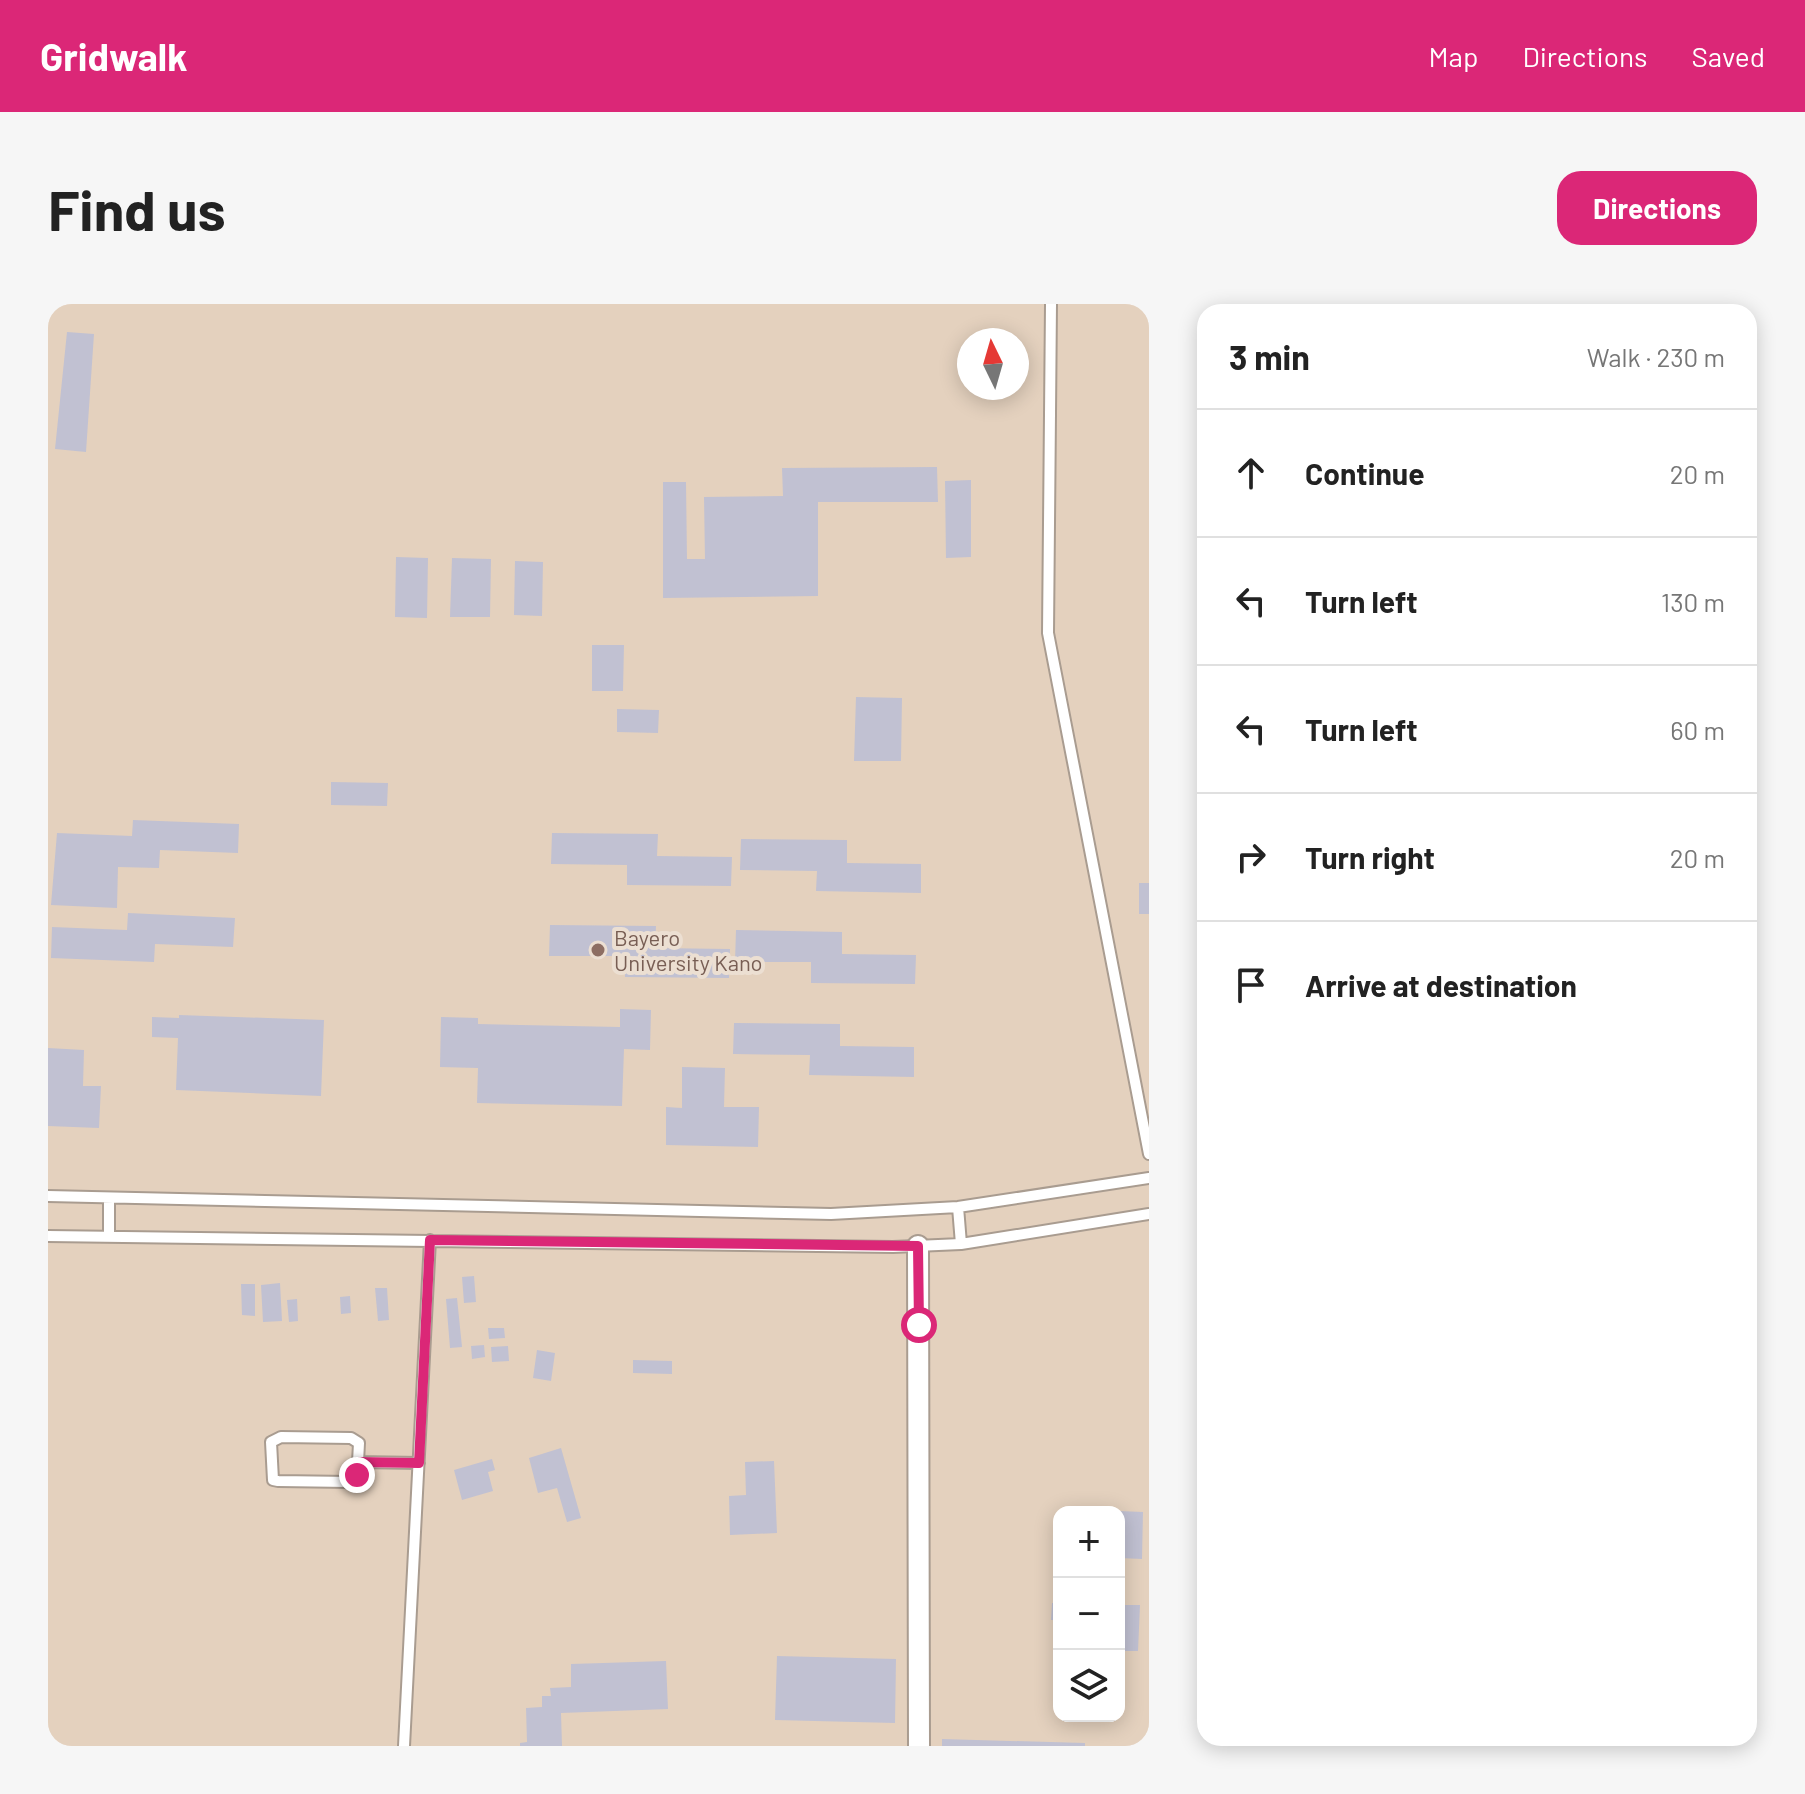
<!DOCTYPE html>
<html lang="en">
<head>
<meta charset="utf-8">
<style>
  body { margin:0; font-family:Barlow,sans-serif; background:#f6f6f6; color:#222 }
  .controls { position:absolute; right:24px; bottom:24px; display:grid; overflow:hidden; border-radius:16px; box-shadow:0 4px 20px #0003 }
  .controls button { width:72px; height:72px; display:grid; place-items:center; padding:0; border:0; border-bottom:2px solid #e0e0e0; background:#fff; color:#222; font:40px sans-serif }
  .compass { position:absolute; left:909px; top:24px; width:72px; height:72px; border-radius:50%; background:#fff; box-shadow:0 4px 20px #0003; rotate:355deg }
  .stop { position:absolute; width:24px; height:24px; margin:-18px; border:6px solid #db2777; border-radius:50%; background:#fff }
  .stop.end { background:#db2777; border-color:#fff; box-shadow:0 2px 8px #0008 }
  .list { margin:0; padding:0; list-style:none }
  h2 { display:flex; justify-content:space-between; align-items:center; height:104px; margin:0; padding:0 32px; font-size:34px }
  h2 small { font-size:26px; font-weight:400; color:#767676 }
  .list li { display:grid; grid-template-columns:52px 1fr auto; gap:24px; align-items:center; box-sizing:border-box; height:128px; padding:0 32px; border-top:2px solid #e0e0e0 }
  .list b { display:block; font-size:30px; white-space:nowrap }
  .list em { font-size:26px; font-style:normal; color:#767676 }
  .icon { flex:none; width:44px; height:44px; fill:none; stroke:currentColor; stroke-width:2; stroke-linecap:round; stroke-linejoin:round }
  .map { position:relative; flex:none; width:1101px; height:1442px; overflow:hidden; border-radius:24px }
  header { display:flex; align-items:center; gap:48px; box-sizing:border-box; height:112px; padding:0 40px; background:#db2777; color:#fff }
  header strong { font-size:38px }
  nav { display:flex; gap:44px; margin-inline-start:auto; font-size:28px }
  .intro { display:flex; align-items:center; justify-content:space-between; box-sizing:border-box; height:192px; padding:0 48px }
  h1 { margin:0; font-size:56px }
  .button { padding:20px 36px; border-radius:24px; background:#db2777; color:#fff; font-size:28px; font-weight:700 }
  main { display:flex; gap:48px; padding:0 48px }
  aside { flex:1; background:#fff; border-radius:24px; box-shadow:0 4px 20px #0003 }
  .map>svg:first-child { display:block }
  .built { fill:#e4d1be; fill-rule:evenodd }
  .building { fill:#c1c1d2 }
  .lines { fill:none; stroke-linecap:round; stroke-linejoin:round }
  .lane-casing { stroke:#a99c90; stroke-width:14 }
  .street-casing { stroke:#a99c90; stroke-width:24 }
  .lane { stroke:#fff; stroke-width:10 }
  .street { stroke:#fff; stroke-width:20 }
  .route { stroke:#db2777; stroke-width:10 }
  .education-dot { fill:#8d6e63; stroke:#ecdfd2; stroke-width:3 }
  .labels { text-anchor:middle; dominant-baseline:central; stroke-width:8; stroke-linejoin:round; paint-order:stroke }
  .education-label { font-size:22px; fill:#785e54; stroke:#ecdfd2; text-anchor:start }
</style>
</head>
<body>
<header>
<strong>Gridwalk</strong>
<nav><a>Map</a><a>Directions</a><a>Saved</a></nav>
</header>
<div class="intro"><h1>Find us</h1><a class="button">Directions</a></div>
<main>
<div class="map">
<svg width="1101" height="1442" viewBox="0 0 1101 1442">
  <rect width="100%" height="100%" fill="#ecdfd2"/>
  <path class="built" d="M0,0H1101V1442H0ZM921,36H969V84H921ZM1011,1208H1071V1412H1011Z"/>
  <path class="building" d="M19,28L46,30L38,148L7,145Z
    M889,163L890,198H770V292L615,294V178H638L639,255H657L656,193L735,192L734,164Z
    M923,176V253L898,254L897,177Z
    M348,253L380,254L379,314L347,313Z
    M404,254L443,255L442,313H402Z
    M467,257L495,258L494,312L466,311Z
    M544,341H576L575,387H544Z
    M808,393L854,394L853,457H806Z
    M569,405L611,406L610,429L569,428Z
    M283,478L340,479L339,502L283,501Z
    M85,516L191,520L190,549L112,546L111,564L70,563L69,604L3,601L9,529L84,532Z
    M504,529L610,530L609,552L684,553L683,582L579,581V561L503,560Z
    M693,535L799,536V559L873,560V589L768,587L769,567L692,566Z
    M1091,579H1101V610H1091Z
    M80,609L187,614L185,643L107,640L106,658L3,654L4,623L79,626Z
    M502,621L608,622L607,644L682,645L681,674L577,673V652H501Z
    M688,626L794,628V650L868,651L867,680L763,679V658H687Z
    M572,705L603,706L602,746L576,745L574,802L429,799L430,764L392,763L393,713L430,714V720L572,723Z
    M131,711L276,716L273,792L128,786L130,734L104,733V713L131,714Z
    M686,719L792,720V742L866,743V773L761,771L762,751L685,750Z
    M0,744L36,746L35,782H53L51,824L0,822Z
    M634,763L677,764L676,803H711L710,843L618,841V803L634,804Z
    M426,972L428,998L416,999L414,973Z
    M232,979L234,1017L215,1018L213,981Z
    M193,980H207V1012L194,1011Z
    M327,984H339L341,1016L330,1017Z
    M302,992L303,1009L293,1010L292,993Z
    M409,994L414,1043L402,1044L398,995Z
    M249,995L250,1017L241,1018L239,996Z
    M440,1024H456L457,1034L441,1035Z
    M436,1041L437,1053L424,1055L423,1042Z
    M460,1042L461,1057L444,1058L443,1043Z
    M489,1046L507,1049L503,1077L485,1074Z
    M585,1056L624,1057V1070L585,1069Z
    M513,1144L533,1214L519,1218L509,1184L490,1189L481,1154Z
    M444,1155L447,1166L440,1168L445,1187L414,1196L406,1166Z
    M726,1157L729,1229L682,1231L681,1192L698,1191L697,1158Z
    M1071,1207L1095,1208L1094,1255L1071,1254Z
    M1004,1299H1011V1316H1003Z
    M1071,1301H1092L1090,1347H1071Z
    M729,1352L848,1355L847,1419L727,1416Z
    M618,1357L620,1405L513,1409L514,1442H472V1439L479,1438L478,1404L494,1403V1392H503L502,1384L523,1383V1360Z
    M894,1435L1037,1439V1442H894Z"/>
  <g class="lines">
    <defs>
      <path id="lane" d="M1003,0L1000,329L1101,850
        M0,892L783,910L910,903L1101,874
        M910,903L913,940
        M0,932L845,943L913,940L1101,910
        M61,933V895
        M310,1158L311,1139L303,1134L233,1133L223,1138L225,1176L230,1177L302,1178L308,1176L310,1158L371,1159
        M356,1442L382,936"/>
      <path id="street" d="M870,942L871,1442"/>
    </defs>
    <use href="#lane" class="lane-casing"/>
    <use href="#street" class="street-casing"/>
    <use href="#lane" class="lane"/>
    <use href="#street" class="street"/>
  </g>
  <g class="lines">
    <path class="route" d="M309,1171L310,1158L371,1159L382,936L870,942L871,1021"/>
  </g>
  <circle class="education-dot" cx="550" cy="646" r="8"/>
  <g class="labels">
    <g class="education-label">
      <text x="566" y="633">Bayero<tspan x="566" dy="25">University Kano</tspan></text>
    </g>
  </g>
</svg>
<div class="controls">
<button>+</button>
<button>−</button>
<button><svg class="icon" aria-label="layers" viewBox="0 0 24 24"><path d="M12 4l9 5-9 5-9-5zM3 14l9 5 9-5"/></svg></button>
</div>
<svg class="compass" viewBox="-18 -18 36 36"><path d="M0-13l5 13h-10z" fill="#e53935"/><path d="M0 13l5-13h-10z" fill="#767676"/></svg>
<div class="stop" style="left:871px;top:1021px"></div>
<div class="stop end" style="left:309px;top:1171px"></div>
</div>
<aside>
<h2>3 min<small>Walk · 230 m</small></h2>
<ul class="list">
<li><svg class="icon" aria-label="ahead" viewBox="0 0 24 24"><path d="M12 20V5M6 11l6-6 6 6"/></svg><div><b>Continue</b></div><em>20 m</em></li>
<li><svg class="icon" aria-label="left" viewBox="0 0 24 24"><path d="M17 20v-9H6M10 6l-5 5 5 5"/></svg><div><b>Turn left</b></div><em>130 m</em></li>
<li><svg class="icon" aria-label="left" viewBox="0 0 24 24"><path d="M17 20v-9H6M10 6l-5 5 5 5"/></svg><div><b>Turn left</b></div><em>60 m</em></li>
<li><svg class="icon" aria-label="right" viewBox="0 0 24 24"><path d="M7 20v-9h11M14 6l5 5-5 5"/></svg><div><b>Turn right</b></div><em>20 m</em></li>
<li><svg class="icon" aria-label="arrive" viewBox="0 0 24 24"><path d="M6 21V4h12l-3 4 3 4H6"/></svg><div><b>Arrive at destination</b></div></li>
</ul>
</aside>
</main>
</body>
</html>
